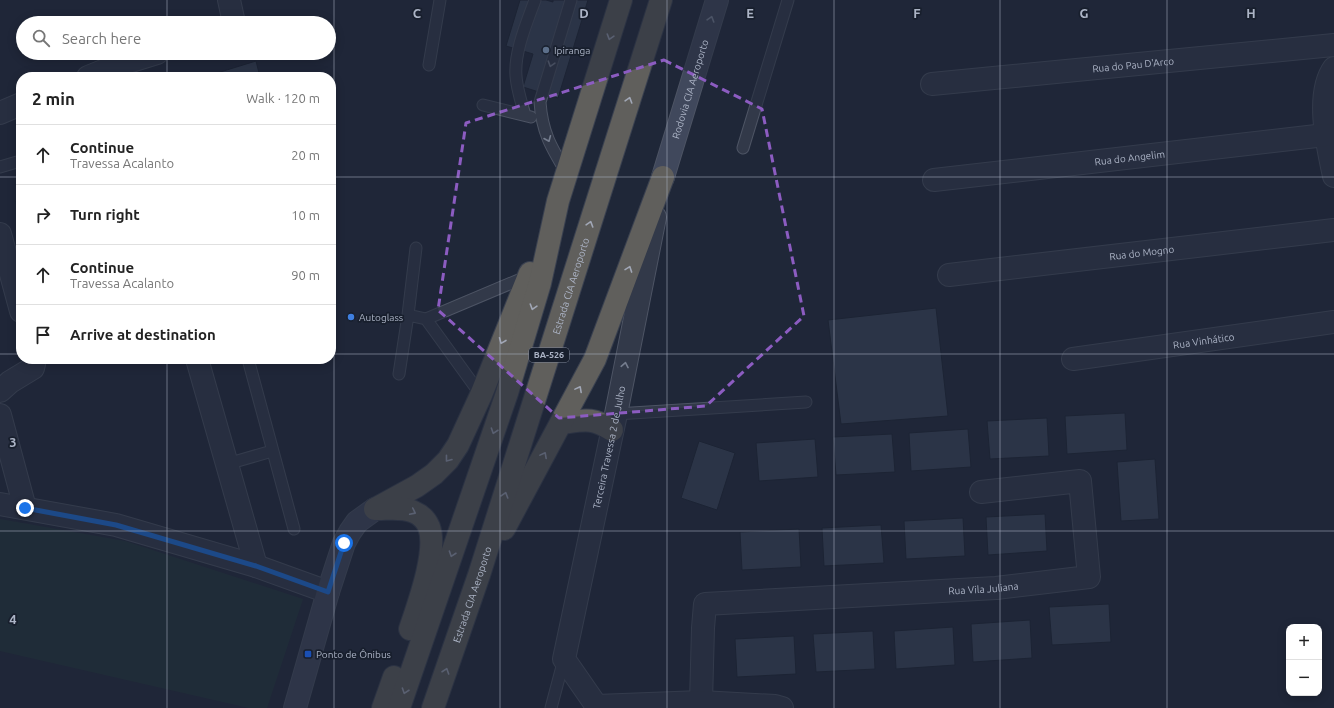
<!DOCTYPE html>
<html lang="en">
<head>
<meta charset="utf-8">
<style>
  body { margin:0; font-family:Ubuntu,sans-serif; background:#f2f2f2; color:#222 }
  .controls { position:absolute; right:12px; bottom:12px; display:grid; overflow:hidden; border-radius:8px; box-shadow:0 2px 10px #0003 }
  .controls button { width:36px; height:36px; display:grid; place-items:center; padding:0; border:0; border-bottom:1px solid #e0e0e0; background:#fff; color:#222; font:20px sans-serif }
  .stop { position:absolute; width:12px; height:12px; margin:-9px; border:3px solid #1a73e8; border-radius:50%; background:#fff }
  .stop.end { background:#1a73e8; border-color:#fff; box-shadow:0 1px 4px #0008 }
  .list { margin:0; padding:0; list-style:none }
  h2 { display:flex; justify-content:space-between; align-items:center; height:52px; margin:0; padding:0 16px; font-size:17px }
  h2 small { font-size:13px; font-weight:400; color:#767676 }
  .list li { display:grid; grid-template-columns:26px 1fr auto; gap:12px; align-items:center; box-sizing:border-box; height:60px; padding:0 16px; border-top:1px solid #e0e0e0 }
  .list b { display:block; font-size:15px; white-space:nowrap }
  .list p { margin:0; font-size:13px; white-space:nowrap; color:#767676 }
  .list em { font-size:13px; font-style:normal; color:#767676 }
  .icon { flex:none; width:22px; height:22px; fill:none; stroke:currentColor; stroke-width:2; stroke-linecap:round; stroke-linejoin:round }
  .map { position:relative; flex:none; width:1334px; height:708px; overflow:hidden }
  .search { position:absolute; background:#fff; box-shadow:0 2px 10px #0003; left:16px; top:16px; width:320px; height:44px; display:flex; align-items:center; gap:10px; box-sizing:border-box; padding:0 14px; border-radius:22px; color:#767676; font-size:15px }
  .panel { position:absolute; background:#fff; box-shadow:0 2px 10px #0003; left:16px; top:72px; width:320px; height:292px; border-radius:16px }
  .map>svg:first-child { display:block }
  .green { fill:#213439 }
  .building { fill:#3a4559; stroke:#1a212f }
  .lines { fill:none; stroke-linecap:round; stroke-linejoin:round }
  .service-casing { stroke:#4d5464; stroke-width:13 }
  .minor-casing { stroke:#4d5464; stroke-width:24 }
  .tertiary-casing { stroke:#4d5464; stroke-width:24 }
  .secondary-casing { stroke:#4d5464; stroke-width:24 }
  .trunk-casing { stroke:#3a4150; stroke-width:24 }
  .service { stroke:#323949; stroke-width:11 }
  .minor { stroke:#323949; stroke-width:22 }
  .tertiary { stroke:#323949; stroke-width:22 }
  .secondary { stroke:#40485c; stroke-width:22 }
  .trunk { stroke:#605f5c; stroke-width:22 }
  .oneway { stroke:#81899c }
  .oneway2 { stroke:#a1a7b6 }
  .oneway3 { stroke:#757d8e }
  .route { stroke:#1a73e8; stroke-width:5 }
  .marked { fill:none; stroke:#8c5cc1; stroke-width:3; stroke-dasharray:8 5; stroke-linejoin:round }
  .grid { fill:none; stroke:#acb4c6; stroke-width:1; stroke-opacity:0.55 }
  .service-dot { fill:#5c6f8a; stroke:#181f2d; stroke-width:1.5 }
  .shop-dot { fill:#3f7fe0; stroke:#181f2d; stroke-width:1.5 }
  .transit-dot { fill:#1a4fb4; stroke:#181f2d; stroke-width:1.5 }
  .labels { text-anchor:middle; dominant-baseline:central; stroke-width:3.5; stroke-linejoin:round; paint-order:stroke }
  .shield { fill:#181f2d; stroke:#808798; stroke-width:1 }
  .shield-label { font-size:9px; font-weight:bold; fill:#acb4c6 }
  .poi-label { font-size:10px; fill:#acb4c6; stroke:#181f2d; text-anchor:start }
  .street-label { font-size:10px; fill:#acb4c6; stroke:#181f2d }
  .grid-label { font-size:13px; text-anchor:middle; font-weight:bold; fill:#acb4c6; stroke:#181f2d; stroke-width:3.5; stroke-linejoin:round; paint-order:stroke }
</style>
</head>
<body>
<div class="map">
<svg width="1334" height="708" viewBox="0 0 1334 708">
  <rect width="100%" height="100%" fill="#1f2738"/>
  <path class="green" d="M0,519L125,541L303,599L267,708H249L0,651Z"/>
  <path class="building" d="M520,0H546L553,2V0H588L558,98L523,87L533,54L506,46Z
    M256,61L260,77H204Z
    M21,198V220L15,200Z
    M936,308L948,416L841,424L828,320Z
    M1125,413L1127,450L1067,454L1065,416Z
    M1047,418L1049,456L990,459L987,421Z
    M968,429L971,467L911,471L909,433Z
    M892,434L895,472L836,475L833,437Z
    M815,439L818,477L759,481L756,443Z
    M699,441L735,453L717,510L681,498Z
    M1155,459L1159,519L1121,521L1117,462Z
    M1045,514L1047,551L988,555L986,517Z
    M963,518L965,556L906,559L904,521Z
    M881,525L884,563L824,566L822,528Z
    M799,529L801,567L742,570L740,532Z
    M1109,604L1111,642L1052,645L1049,607Z
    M1030,620L1032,658L973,662L971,624Z
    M953,627L955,665L896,669L894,631Z
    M873,631L875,669L816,672L813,634Z
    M794,636L796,674L737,677L735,639Z"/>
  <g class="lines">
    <defs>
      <path id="service" d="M429,65L440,0
        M483,105L531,117
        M525,115C521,102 517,89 516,76C514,52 527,22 535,0
        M743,148L788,0
        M0,167L17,162
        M566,172C551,147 542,132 540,102L571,0
        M408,315L426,319L528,276
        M426,319L481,395
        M248,359L294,529
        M399,374L408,315L416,248
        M616,414L806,402
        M227,464L272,451
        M551,708L564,659"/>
      <g id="minor">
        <path d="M229,0L234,23"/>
        <path d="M1334,68C1315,94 1328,148 1334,176"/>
        <path d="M88,77L115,66L157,53"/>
        <path id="s1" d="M932,84L1334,45"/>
        <path d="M0,113L21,104"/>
        <path id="s2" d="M934,180L1325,135"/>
        <path d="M0,234L21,311"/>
        <path id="s3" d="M949,275L1334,230"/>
        <path d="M197,359L256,566"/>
        <path id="s4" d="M1073,359L1334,322"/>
        <path d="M0,391L10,382L33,368L34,364V359"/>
        <path d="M0,415L25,508"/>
        <path d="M0,504L116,525L256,566L328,592"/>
        <path id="s5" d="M701,702L703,628L705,604L996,588L1089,577L1080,481L981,492"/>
        <path d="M597,706L701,702L775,706L782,708"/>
      </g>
      <g id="tertiary">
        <path id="s6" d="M598,708L564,659L616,414L655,217"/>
      </g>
      <g id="secondary">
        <path id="s7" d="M663,177L717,0"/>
        <path d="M295,708L328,592L344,543L350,532L357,522L375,509"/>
      </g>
      <g id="trunk">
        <path d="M561,423C585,420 592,417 612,430"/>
        <path d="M375,509L417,486L434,474L448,460L458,445L481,395L530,273"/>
        <path d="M378,509C389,509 404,507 414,512C421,515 426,520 429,527C438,551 418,605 410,629"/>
        <path d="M504,529L595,359L663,177"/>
        <path d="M383,708L394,677"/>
        <path d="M399,708L507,393L540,283L558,201L621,0"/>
        <path id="s8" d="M433,708L479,575L661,0"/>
      </g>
    </defs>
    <use href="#service" class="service-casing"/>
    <use href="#minor" class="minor-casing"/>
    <use href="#tertiary" class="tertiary-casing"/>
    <use href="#secondary" class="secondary-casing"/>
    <use href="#trunk" class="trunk-casing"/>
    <use href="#service" class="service"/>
    <use href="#minor" class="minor"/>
    <use href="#tertiary" class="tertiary"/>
    <use href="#secondary" class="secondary"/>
    <use href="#trunk" class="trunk"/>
  </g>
  <defs><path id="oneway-chevron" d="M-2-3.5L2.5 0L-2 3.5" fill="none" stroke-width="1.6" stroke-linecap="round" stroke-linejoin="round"/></defs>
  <use class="oneway" href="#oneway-chevron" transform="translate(711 19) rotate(-73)"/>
  <g class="oneway2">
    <use href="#oneway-chevron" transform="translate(610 37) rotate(107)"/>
    <use href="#oneway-chevron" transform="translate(629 100) rotate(-73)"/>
    <use href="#oneway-chevron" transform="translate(590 224) rotate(-73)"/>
    <use href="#oneway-chevron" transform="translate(629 269) rotate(-70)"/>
    <use href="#oneway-chevron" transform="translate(533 307) rotate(107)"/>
    <use href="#oneway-chevron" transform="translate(502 341) rotate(112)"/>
    <use href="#oneway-chevron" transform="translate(579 389) rotate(-62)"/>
    <use href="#oneway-chevron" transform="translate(494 431) rotate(109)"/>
    <use href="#oneway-chevron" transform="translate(544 455) rotate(-62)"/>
    <use href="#oneway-chevron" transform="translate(448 459) rotate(128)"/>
    <use href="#oneway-chevron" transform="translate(505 495) rotate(-73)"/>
    <use href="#oneway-chevron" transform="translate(413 512) rotate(26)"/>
    <use href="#oneway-chevron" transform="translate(452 554) rotate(109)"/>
    <use href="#oneway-chevron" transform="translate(446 671) rotate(-71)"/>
    <use href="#oneway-chevron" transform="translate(405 691) rotate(109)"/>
  </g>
  <g class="oneway3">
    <use href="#oneway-chevron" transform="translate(551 64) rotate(107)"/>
    <use href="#oneway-chevron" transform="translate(548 139) rotate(67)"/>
    <use href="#oneway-chevron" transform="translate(625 365) rotate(-79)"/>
  </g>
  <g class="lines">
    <path class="route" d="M25,508L116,525L256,566L328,592L344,543"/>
  </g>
  <path d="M0 0H1334V708H0ZM664,60L762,109L804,316L706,406L559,418L438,310L466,123Z" fill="#1f2738" fill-opacity=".55" fill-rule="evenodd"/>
  <path class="marked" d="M664,60L762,109L804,316L706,406L559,418L438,310L466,123Z"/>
  <path class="grid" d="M167,0V23M334,0V708M500,0V708M667,0V708M834,0V708M1000,0V708M1167,0V708M167,53V77M0,177H21M331,177H1334M0,354H21M331,354H1334M167,359V708M0,531H1334"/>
  <circle class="service-dot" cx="546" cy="50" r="4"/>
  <circle class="shop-dot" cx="351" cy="317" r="4"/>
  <rect class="transit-dot" x="304" y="650" width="8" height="8" rx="2"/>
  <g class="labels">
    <rect class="shield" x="529" y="348" width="40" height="14" rx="3"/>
    <g class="shield-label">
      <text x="549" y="355">BA-526</text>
    </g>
    <g class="poi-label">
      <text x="554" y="50">Ipiranga</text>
      <text x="359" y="317">Autoglass</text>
      <text x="316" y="654">Ponto de Ônibus</text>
    </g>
    <g class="street-label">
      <text stroke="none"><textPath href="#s1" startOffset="202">Rua do Pau D'Arco</textPath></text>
      <text stroke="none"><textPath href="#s7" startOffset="92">Rodovia CIA Aeroporto</textPath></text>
      <text stroke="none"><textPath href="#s2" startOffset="197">Rua do Angelim</textPath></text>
      <text stroke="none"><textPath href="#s3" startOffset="194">Rua do Mogno</textPath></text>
      <text stroke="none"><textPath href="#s8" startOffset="444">Estrada CIA Aeroporto</textPath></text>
      <text stroke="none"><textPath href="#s4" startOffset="132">Rua Vinhático</textPath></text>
      <text stroke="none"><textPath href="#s6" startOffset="276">Terceira Travessa 2 de Julho</textPath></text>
      <text stroke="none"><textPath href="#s5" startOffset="377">Rua Vila Juliana</textPath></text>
      <text stroke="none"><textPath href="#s8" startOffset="120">Estrada CIA Aeroporto</textPath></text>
    </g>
  </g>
  <g class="grid-label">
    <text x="417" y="18">C</text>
    <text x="584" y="18">D</text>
    <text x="750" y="18">E</text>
    <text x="917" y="18">F</text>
    <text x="1084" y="18">G</text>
    <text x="1251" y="18">H</text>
    <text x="13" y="447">3</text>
    <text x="13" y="624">4</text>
  </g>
</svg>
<div class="controls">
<button>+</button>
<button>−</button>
</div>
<div class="stop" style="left:344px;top:543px"></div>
<div class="stop end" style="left:25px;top:508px"></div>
<div class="search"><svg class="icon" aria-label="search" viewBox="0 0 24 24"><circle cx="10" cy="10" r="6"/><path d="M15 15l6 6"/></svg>Search here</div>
<section class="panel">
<h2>2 min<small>Walk · 120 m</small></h2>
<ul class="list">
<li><svg class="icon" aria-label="ahead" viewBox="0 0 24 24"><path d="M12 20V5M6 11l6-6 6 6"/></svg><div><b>Continue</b><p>Travessa Acalanto</p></div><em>20 m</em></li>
<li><svg class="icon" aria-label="right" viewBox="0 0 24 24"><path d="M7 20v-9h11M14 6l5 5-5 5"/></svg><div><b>Turn right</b></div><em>10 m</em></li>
<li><svg class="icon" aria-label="ahead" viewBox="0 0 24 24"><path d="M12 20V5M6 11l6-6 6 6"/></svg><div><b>Continue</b><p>Travessa Acalanto</p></div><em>90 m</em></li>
<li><svg class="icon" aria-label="arrive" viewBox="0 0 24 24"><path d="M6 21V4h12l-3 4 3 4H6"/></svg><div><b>Arrive at destination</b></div></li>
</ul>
</section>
</div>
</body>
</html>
